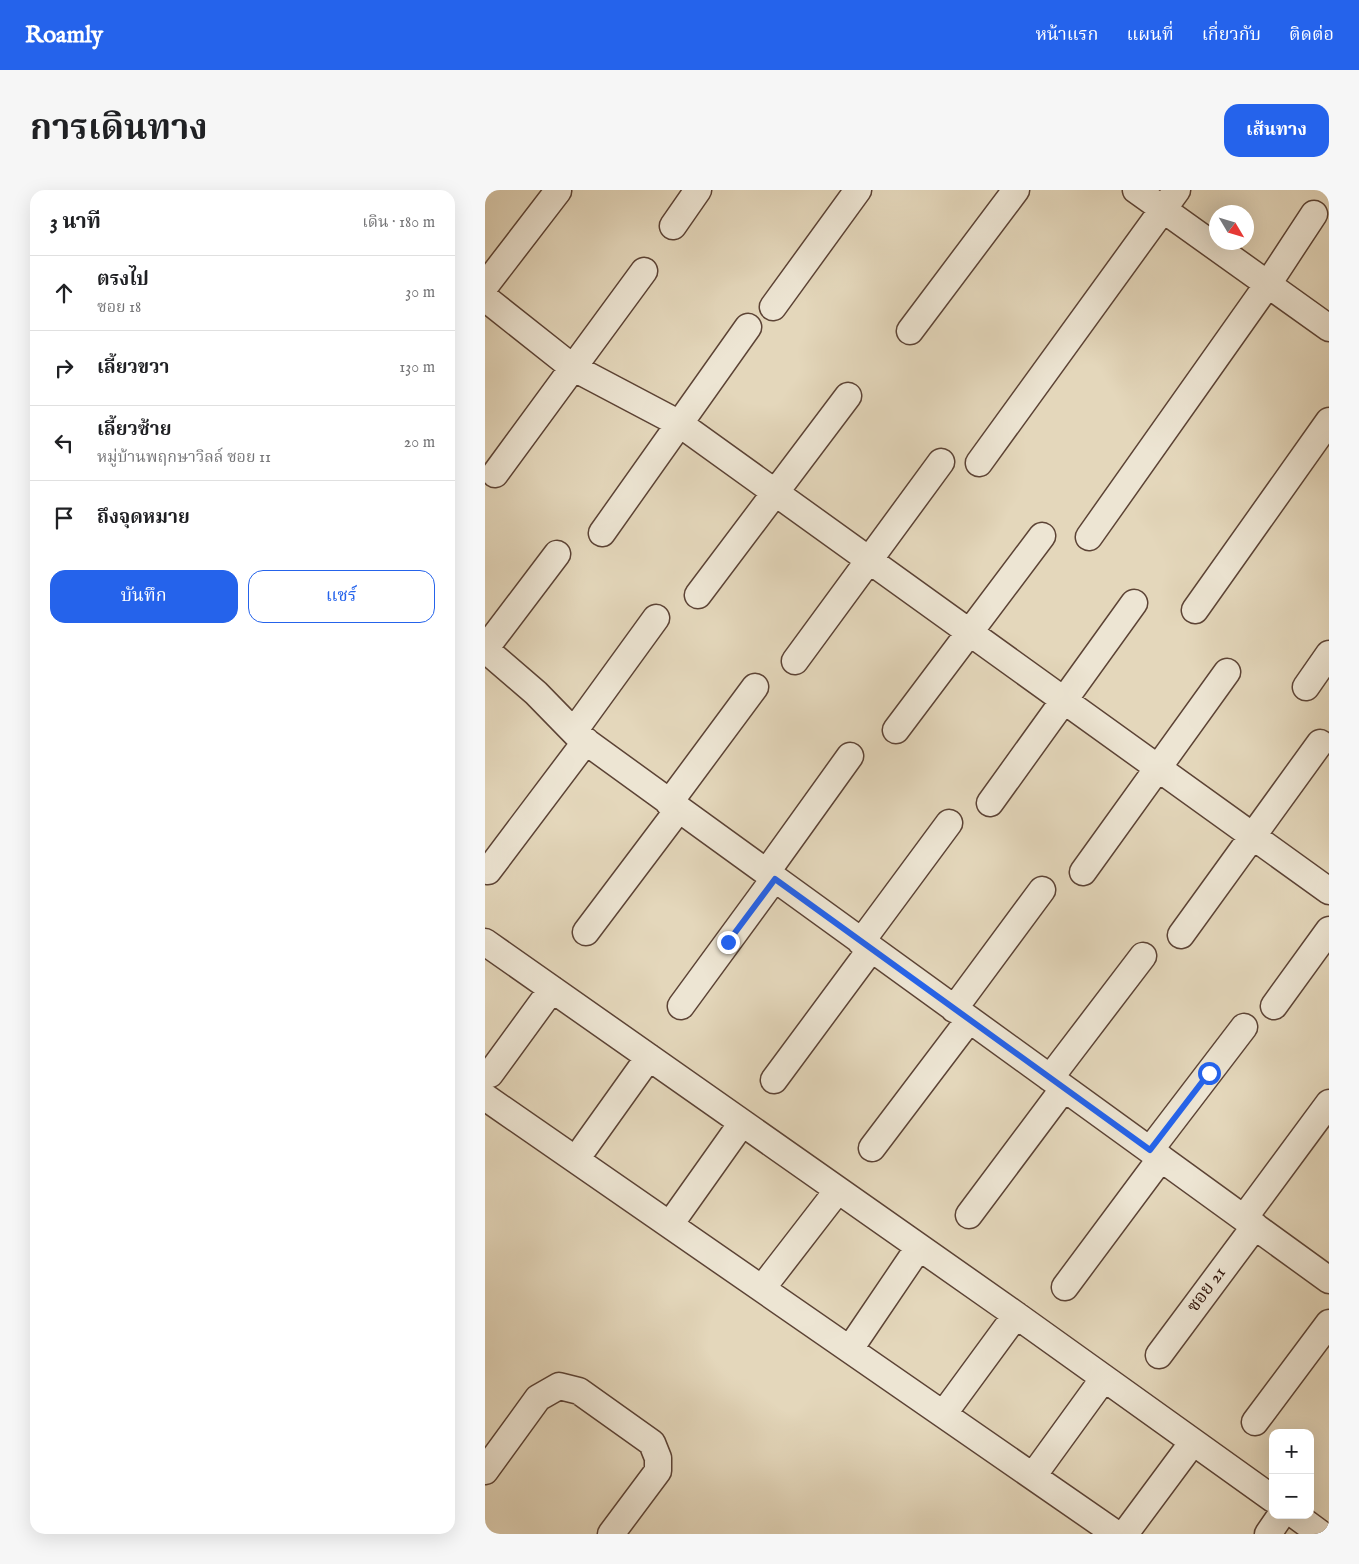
<!DOCTYPE html>
<html lang="th">
<head>
<meta charset="utf-8">
<style>
  body { margin:0; font-family:"IM FELL English","Noto Serif Thai",serif; background:#f6f6f6; color:#202124 }
  .controls { position:absolute; right:15px; bottom:15px; display:grid; overflow:hidden; border-radius:10px; box-shadow:0 5px 20px #0002 }
  .controls button { width:45px; height:45px; display:grid; place-items:center; padding:0; border:0; border-bottom:1px solid #e0e0e0; background:#fff; color:#202124; font:25px sans-serif }
  .compass { position:absolute; left:724px; top:15px; width:45px; height:45px; border-radius:50%; background:#fff; box-shadow:0 5px 20px #0002; rotate:128deg }
  .stop { position:absolute; width:15px; height:15px; margin:-11px; border:4px solid #2563eb; border-radius:50%; background:#fff }
  .stop.end { background:#2563eb; border-color:#fff; box-shadow:0 1px 5px #0008 }
  .list { margin:0; padding:0; list-style:none }
  h2 { display:flex; justify-content:space-between; align-items:center; height:65px; margin:0; padding:0 20px; font-size:21px }
  h2 small { font-size:16px; font-weight:400; color:#757577 }
  .list li { display:grid; grid-template-columns:32px 1fr auto; gap:15px; align-items:center; box-sizing:border-box; height:75px; padding:0 20px; border-top:1px solid #e0e0e0 }
  .list b { display:block; font-size:19px; white-space:nowrap }
  .list p { margin:0; font-size:16px; white-space:nowrap; color:#757577 }
  .list em { font-size:16px; font-style:normal; color:#757577 }
  .actions { display:flex; gap:10px; padding:15px 20px }
  .actions a { flex:1; padding:11px 0; border:1px solid #2563eb; border-radius:15px; text-align:center; font-size:18px; color:#2563eb }
  .actions .main { background:#2563eb; color:#fff }
  .icon { flex:none; width:28px; height:28px; fill:none; stroke:currentColor; stroke-width:2; stroke-linecap:round; stroke-linejoin:round }
  .map { position:relative; flex:none; width:844px; height:1344px; overflow:hidden; border-radius:15px }
  header { display:flex; align-items:center; gap:30px; box-sizing:border-box; height:70px; padding:0 25px; background:#2563eb; color:#fff }
  header strong { font-size:24px }
  nav { display:flex; gap:28px; margin-inline-start:auto; font-size:18px }
  .intro { display:flex; align-items:center; justify-content:space-between; box-sizing:border-box; height:120px; padding:0 30px }
  h1 { margin:0; font-size:35px }
  .button { padding:12px 22px; border-radius:15px; background:#2563eb; color:#fff; font-size:18px; font-weight:700 }
  main { display:flex; gap:30px; padding:0 30px }
  aside { flex:1; background:#fff; border-radius:15px; box-shadow:0 5px 20px #0002 }
  .map>svg:first-child { display:block }
  .lines { fill:none; stroke-linecap:round; stroke-linejoin:round }
  .street-casing { stroke:#5c4335; stroke-width:29 }
  .street { stroke:#ede5d3; stroke-width:26 }
  .route { stroke:#2563eb; stroke-width:6 }
  .labels { text-anchor:middle; dominant-baseline:central; stroke-width:4; stroke-linejoin:round; paint-order:stroke }
  .street-label { font-size:18px; fill:#2e1208; stroke:#ede5d3 }
</style>
</head>
<body>
<header>
<strong>Roamly</strong>
<nav><a>หน้าแรก</a><a>แผนที่</a><a>เกี่ยวกับ</a><a>ติดต่อ</a></nav>
</header>
<div class="intro"><h1>การเดินทาง</h1><a class="button">เส้นทาง</a></div>
<main>
<aside>
<h2>3 นาที<small>เดิน · 180 m</small></h2>
<ul class="list">
<li><svg class="icon" aria-label="ahead" viewBox="0 0 24 24"><path d="M12 20V5M6 11l6-6 6 6"/></svg><div><b>ตรงไป</b><p>ซอย 18</p></div><em>30 m</em></li>
<li><svg class="icon" aria-label="right" viewBox="0 0 24 24"><path d="M7 20v-9h11M14 6l5 5-5 5"/></svg><div><b>เลี้ยวขวา</b></div><em>130 m</em></li>
<li><svg class="icon" aria-label="left" viewBox="0 0 24 24"><path d="M17 20v-9H6M10 6l-5 5 5 5"/></svg><div><b>เลี้ยวซ้าย</b><p>หมู่บ้านพฤกษาวิลล์ ซอย 11</p></div><em>20 m</em></li>
<li><svg class="icon" aria-label="arrive" viewBox="0 0 24 24"><path d="M6 21V4h12l-3 4 3 4H6"/></svg><div><b>ถึงจุดหมาย</b></div></li>
</ul>
<div class="actions"><a class="main">บันทึก</a><a>แชร์</a></div>
</aside>
<div class="map">
<svg width="844" height="1344" viewBox="0 0 844 1344">
  <rect width="100%" height="100%" fill="#e4d7bb"/>
  <filter id="stains"><feTurbulence type="fractalNoise" baseFrequency=".004" numOctaves="4"/><feColorMatrix values="0 0 0 0 .2 0 0 0 0 .09 0 0 0 0 .02 0 0 0 .5 -.17"/></filter>
  <radialGradient id="worn" r=".72"><stop offset=".6" stop-color="#630" stop-opacity="0"/><stop offset="1" stop-color="#630" stop-opacity=".3"/></radialGradient>
  <g class="lines">
    <defs>
      <path id="street" d="M651,0L844,138
        M188,36L213,0
        M0,96L73,1
        M0,108L87,177L195,234L844,701
        M288,117L373,0
        M425,141L531,0
        M494,273L692,0
        M10,284L159,81
        M117,343L263,137
        M604,347L783,94L829,24
        M213,405L363,206
        M710,420L844,231
        M0,459L51,503L92,545L844,1090
        M0,459L72,364
        M310,471L456,272
        M821,497L844,464
        M411,540L557,346
        M89,541L171,428
        M184,613L270,497
        M505,613L649,413
        M3,681L101,551
        M598,682L742,482
        M281,683L365,566
        M101,742L193,620
        M696,745L835,553
        M0,752L531,1125L788,1309
        M376,752L464,633
        M196,816L289,689
        M789,816L844,740
        M469,819L557,700
        M5,884L67,799
        M565,888L658,766
        M289,890L386,759
        M0,907L631,1344
        M99,958L164,867
        M387,958L484,830
        M665,960L759,837
        M484,1025L579,898
        M191,1026L257,933
        M759,1028L844,913
        M285,1088L353,1000
        M580,1097L676,968
        M371,1150L434,1057
        M674,1165L770,1036
        M465,1215L531,1125
        M770,1232L844,1133
        M553,1279L619,1188
        M0,1281L53,1208L74,1196L94,1201L167,1253L173,1268V1281L126,1344
        M810,1325L836,1344
        M642,1341L708,1252
        M783,1344L796,1325"/>
    </defs>
    <use href="#street" class="street-casing"/>
    <use href="#street" class="street"/>
  </g>
  <g class="lines">
    <path class="route" d="M243,752L290,689L665,960L724,883"/>
  </g>
  <g class="labels">
    <g class="street-label">
      <text transform="translate(722 1100) rotate(-53)">ซอย 21</text>
    </g>
  </g>
  <rect width="100%" height="100%" filter="url(#stains)"/>
  <rect width="100%" height="100%" fill="url(#worn)"/>
</svg>
<div class="controls">
<button>+</button>
<button>−</button>
</div>
<svg class="compass" viewBox="-18 -18 36 36"><path d="M0-13l5 13h-10z" fill="#e53935"/><path d="M0 13l5-13h-10z" fill="#757577"/></svg>
<div class="stop" style="left:724px;top:883px"></div>
<div class="stop end" style="left:243px;top:752px"></div>
</div>
</main>
</body>
</html>
